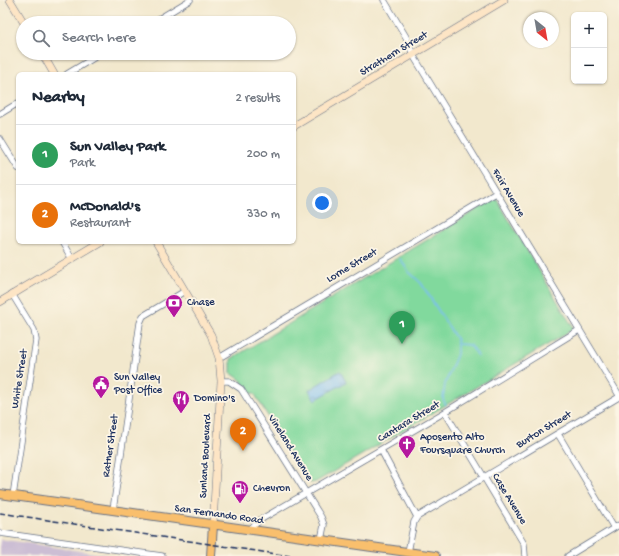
<!DOCTYPE html>
<html lang="en">
<head>
<meta charset="utf-8">
<style>
  body { margin:0; font-family:"Gochi Hand",sans-serif; background:#f6f6f7; color:#1f2937 }
  .controls { position:absolute; right:12px; top:12px; display:grid; overflow:hidden; border-radius:6px; box-shadow:0 1px 3px #0004 }
  .controls button { width:36px; height:36px; display:grid; place-items:center; padding:0; border:0; border-bottom:1px solid #e0e1e3; background:#fff; color:#1f2937; font:20px sans-serif }
  .compass { position:absolute; left:523px; top:12px; width:36px; height:36px; border-radius:50%; background:#fff; box-shadow:0 1px 3px #0004; rotate:149deg }
  .you { position:absolute; left:322px; top:203px; width:14px; height:14px; margin:-10px; border:3px solid #fff; border-radius:50%; background:#1a73e8; box-shadow:0 0 0 6px #1a73e833 }
  .badge { display:grid; place-items:center; width:26px; height:26px; border-radius:50%; background:#111827; color:#fff; font-size:13px; font-weight:700 }
  .pin { position:absolute; translate:-50% -33px; filter:drop-shadow(0 1px 2px #0008) }
  .pin::after { content:''; position:absolute; top:21px; width:14px; height:12px; background:inherit; clip-path:polygon(0 0,100% 0,50% 100%) }
  .list { margin:0; padding:0; list-style:none }
  h2 { display:flex; justify-content:space-between; align-items:center; height:52px; margin:0; padding:0 16px; font-size:17px }
  h2 small { font-size:13px; font-weight:400; color:#747a83 }
  .list li { display:grid; grid-template-columns:26px 1fr auto; gap:12px; align-items:center; box-sizing:border-box; height:60px; padding:0 16px; border-top:1px solid #e0e1e3 }
  .list b { display:block; font-size:15px; white-space:nowrap }
  .list p { margin:0; font-size:13px; white-space:nowrap; color:#747a83 }
  .list em { font-size:13px; font-style:normal; color:#747a83 }
  .icon { flex:none; width:22px; height:22px; fill:none; stroke:currentColor; stroke-width:2; stroke-linecap:round; stroke-linejoin:round }
  .map { position:relative; flex:none; width:619px; height:556px; overflow:hidden }
  .search { position:absolute; background:#fff; box-shadow:0 1px 3px #0004; left:16px; top:16px; width:280px; height:44px; display:flex; align-items:center; gap:10px; box-sizing:border-box; padding:0 14px; border-radius:22px; color:#747a83; font-size:15px }
  .panel { position:absolute; background:#fff; box-shadow:0 1px 3px #0004; left:16px; top:72px; width:280px; height:172px; border-radius:6px }
  .map>svg:first-child { display:block }
  .industrial { fill:#ccbed4 }
  .green { fill:#81d99d; stroke:#4e847e }
  .water { fill:url(#water-ripples); stroke:#4c76a8 }
  .lines { fill:none; stroke-linecap:round; stroke-linejoin:round }
  .stream { stroke:#7cbef1; stroke-width:1.5 }
  .street-casing { stroke:#667085; stroke-width:7 }
  .secondary-casing { stroke:#667085; stroke-width:8 }
  .primary-casing { stroke:#667085; stroke-width:10 }
  .street { stroke:#fff; stroke-width:5.5 }
  .secondary { stroke:#fde5c5; stroke-width:7 }
  .primary { stroke:#f9bf6d; stroke-width:8 }
  .rail { stroke:#1b2f5e; stroke-width:1.5; stroke-dasharray:6 3; stroke-linecap:butt }
  .labels { text-anchor:middle; dominant-baseline:central; stroke-width:3.5; stroke-linejoin:round; paint-order:stroke }
  .street-label { font-size:11px; fill:#1b2f5e; stroke:#fcf5e5 }
  .poi-label { font-size:11px; fill:#1b2f5e; stroke:#fcf5e5; text-anchor:start }
</style>
</head>
<body>
<div class="map">
<svg width="619" height="556" viewBox="0 0 619 556">
  <defs>
    <pattern id="water-ripples" width="26" height="14" patternUnits="userSpaceOnUse"><rect width="26" height="14" fill="#7cbef1"/><path d="M2 4q2-2 4 0t4 0M15 11q2-2 4 0t4 0" fill="none" stroke="#659bc6"/></pattern>
  </defs>
  <rect width="100%" height="100%" fill="#fcf5e5"/>
  <filter id="ink" filterUnits="userSpaceOnUse"><feTurbulence type="fractalNoise" baseFrequency=".025" numOctaves="2"/><feDisplacementMap in="SourceGraphic" scale="8" xChannelSelector="R" yChannelSelector="G"/><feConvolveMatrix kernelMatrix="1 2 1 2 8 2 1 2 1" color-interpolation-filters="sRGB"/></filter>
  <filter id="wash" filterUnits="userSpaceOnUse"><feTurbulence type="fractalNoise" baseFrequency=".012" numOctaves="4" result="noise"/><feDisplacementMap in="SourceGraphic" scale="16" xChannelSelector="R" yChannelSelector="G"/><feGaussianBlur stdDeviation="0.9" result="paint"/><feColorMatrix in="noise" values="0 0 0 0 0 0 0 0 0 0 0 0 0 0 0 0 0 1.4 0 .05"/><feComposite in="paint" operator="in"/></filter>
  <g filter="url(#wash)">
    <rect width="100%" height="100%" fill="#f2e8cd"/>
    <path class="industrial" d="M0,539L114,556H0Z"/>
    <path class="green" d="M496,198L574,329L316,482L311,483L307,481L254,393L247,394L241,380L231,373V359Z"/>
    <path class="water" d="M340,371L346,382L315,400L309,390Z"/>
    <g class="lines">
      <path class="stream" d="M400,259L409,272L421,283L457,340V354L445,384L443,399L446,405
        M458,344L470,345L478,356"/>
    </g>
  </g>
  <g filter="url(#ink)">
    <g class="lines">
      <defs>
        <path id="street" d="M384,0L406,37L413,55L619,395
          M152,23L190,0
          M67,74L102,53
          M0,114L18,103
          M0,139L18,168
          M62,242L72,259
          M12,294L34,330L36,340L13,496
          M219,358L496,193
          M221,381H229L241,389L321,517L324,525L321,540
          M445,412L524,544L525,556
          M558,434L614,528
          M381,450L417,517L414,522L408,552
          M113,510L140,323L143,316L185,291
          M417,517L619,397
          M249,530L260,520L445,412L579,330
          M0,533L162,556
          M568,556L619,525"/>
        <path id="secondary" d="M10,0L24,23
          M42,53L54,74
          M294,126L504,0
          M156,242L211,335L219,358L221,381L213,525
          M0,302L100,242"/>
        <path id="primary" d="M0,494L435,556
          M211,556L213,525"/>
      </defs>
      <use href="#street" class="street-casing"/>
      <use href="#secondary" class="secondary-casing"/>
      <use href="#primary" class="primary-casing"/>
      <use href="#street" class="street"/>
      <use href="#secondary" class="secondary"/>
      <use href="#primary" class="primary"/>
      <path class="rail" d="M0,513L290,556"/>
    </g>
  </g>
  <defs>
    <symbol id="bank-pin" viewBox="-11 -11 22 30"><path d="M0 17L-7.5 6A9.5 9.5 0 1 1 7.5 6Z" fill="#b5179e" stroke="#fcf5e5"/><path d="M-6-4H6V4H-6ZM0-2.3a2.3 2.3 0 1 0 0 4.6a2.3 2.3 0 1 0 0-4.6Z" fill="#fff"/></symbol>
    <symbol id="civic-pin" viewBox="-11 -11 22 30"><path d="M0 17L-7.5 6A9.5 9.5 0 1 1 7.5 6Z" fill="#b5179e" stroke="#fcf5e5"/><path d="M-.6-6.5H3V-4.5H.6V-3L4-1V1h2V6H-6V1h2V-1L-.6-3ZM-1.2 2.5V6h2.4V2.5Z" fill="#fff"/></symbol>
    <symbol id="restaurant-pin" viewBox="-11 -11 22 30"><path d="M0 17L-7.5 6A9.5 9.5 0 1 1 7.5 6Z" fill="#b5179e" stroke="#fcf5e5"/><path d="M-5-6h1v4h1v-4h1v4h1v-4h1v5L-1.5 .5V6h-2V.5L-5-1ZM5-6V6H3V1.5H1.5Q1.5-4 5-6Z" fill="#fff"/></symbol>
    <symbol id="church-pin" viewBox="-11 -11 22 30"><path d="M0 17L-7.5 6A9.5 9.5 0 1 1 7.5 6Z" fill="#b5179e" stroke="#fcf5e5"/><path d="M-1.2-6h2.4v3.5h3.3v2.4h-3.3V6h-2.4V-.1h-3.3v-2.4h3.3Z" fill="#fff"/></symbol>
    <symbol id="fuel-pin" viewBox="-11 -11 22 30"><path d="M0 17L-7.5 6A9.5 9.5 0 1 1 7.5 6Z" fill="#b5179e" stroke="#fcf5e5"/><path d="M-5.5-6h7V0h2V4h1.3V-2.5L3-4.5l.8-.8L6-3V5H2.5V1h-1V6h-7ZM-4.2-4.7v3.2H.2V-4.7Z" fill="#fff"/></symbol>
  </defs>
  <g fill-rule="evenodd">
    <use href="#bank-pin" x="164" y="293" width="20" height="27"/>
    <use href="#civic-pin" x="91" y="374" width="20" height="27"/>
    <use href="#restaurant-pin" x="171" y="389" width="20" height="27"/>
    <use href="#church-pin" x="397" y="434" width="20" height="27"/>
    <use href="#fuel-pin" x="230" y="479" width="20" height="27"/>
  </g>
  <g class="labels">
    <g class="street-label">
      <text transform="translate(394 54) rotate(-31)">Strathern Street</text>
      <text transform="translate(508 193) rotate(59)">Fair Avenue</text>
      <text transform="translate(352 266) rotate(-31)">Lorne Street</text>
      <text transform="translate(20 379) rotate(-81)">White Street</text>
      <text transform="translate(409 422) rotate(-31)">Cantara Street</text>
      <text transform="translate(544 430) rotate(-31)">Burton Street</text>
      <text transform="translate(111 446) rotate(-82)">Ratner Street</text>
      <text transform="translate(290 448) rotate(58)">Vineland Avenue</text>
      <text transform="translate(206 456) rotate(-87)">Sunland Boulevard</text>
      <text transform="translate(509 499) rotate(59)">Case Avenue</text>
      <text transform="translate(219 515) rotate(8)">San Fernando Road</text>
    </g>
    <g class="poi-label">
      <text x="187" y="303">Chase</text>
      <text x="114" y="378">Sun Valley<tspan x="114" dy="13">Post Office</tspan></text>
      <text x="194" y="399">Domino's</text>
      <text x="420" y="438">Aposento Alto<tspan x="420" dy="13">Foursquare Church</tspan></text>
      <text x="253" y="489">Chevron</text>
    </g>
  </g>
</svg>
<div class="controls">
<button>+</button>
<button>−</button>
</div>
<svg class="compass" viewBox="-18 -18 36 36"><path d="M0-13l5 13h-10z" fill="#e53935"/><path d="M0 13l5-13h-10z" fill="#747a83"/></svg>
<div class="you"></div>
<div class="pin badge" style="left:402px;top:344px;background:#2e9e5b">1</div>
<div class="pin badge" style="left:243px;top:451px;background:#e8710a">2</div>
<div class="search"><svg class="icon" aria-label="search" viewBox="0 0 24 24"><circle cx="10" cy="10" r="6"/><path d="M15 15l6 6"/></svg>Search here</div>
<section class="panel">
<h2>Nearby<small>2 results</small></h2>
<ul class="list">
<li><span class="badge" style="background:#2e9e5b">1</span><div><b>Sun Valley Park</b><p>Park</p></div><em>200 m</em></li>
<li><span class="badge" style="background:#e8710a">2</span><div><b>McDonald's</b><p>Restaurant</p></div><em>330 m</em></li>
</ul>
</section>
</div>
</body>
</html>
